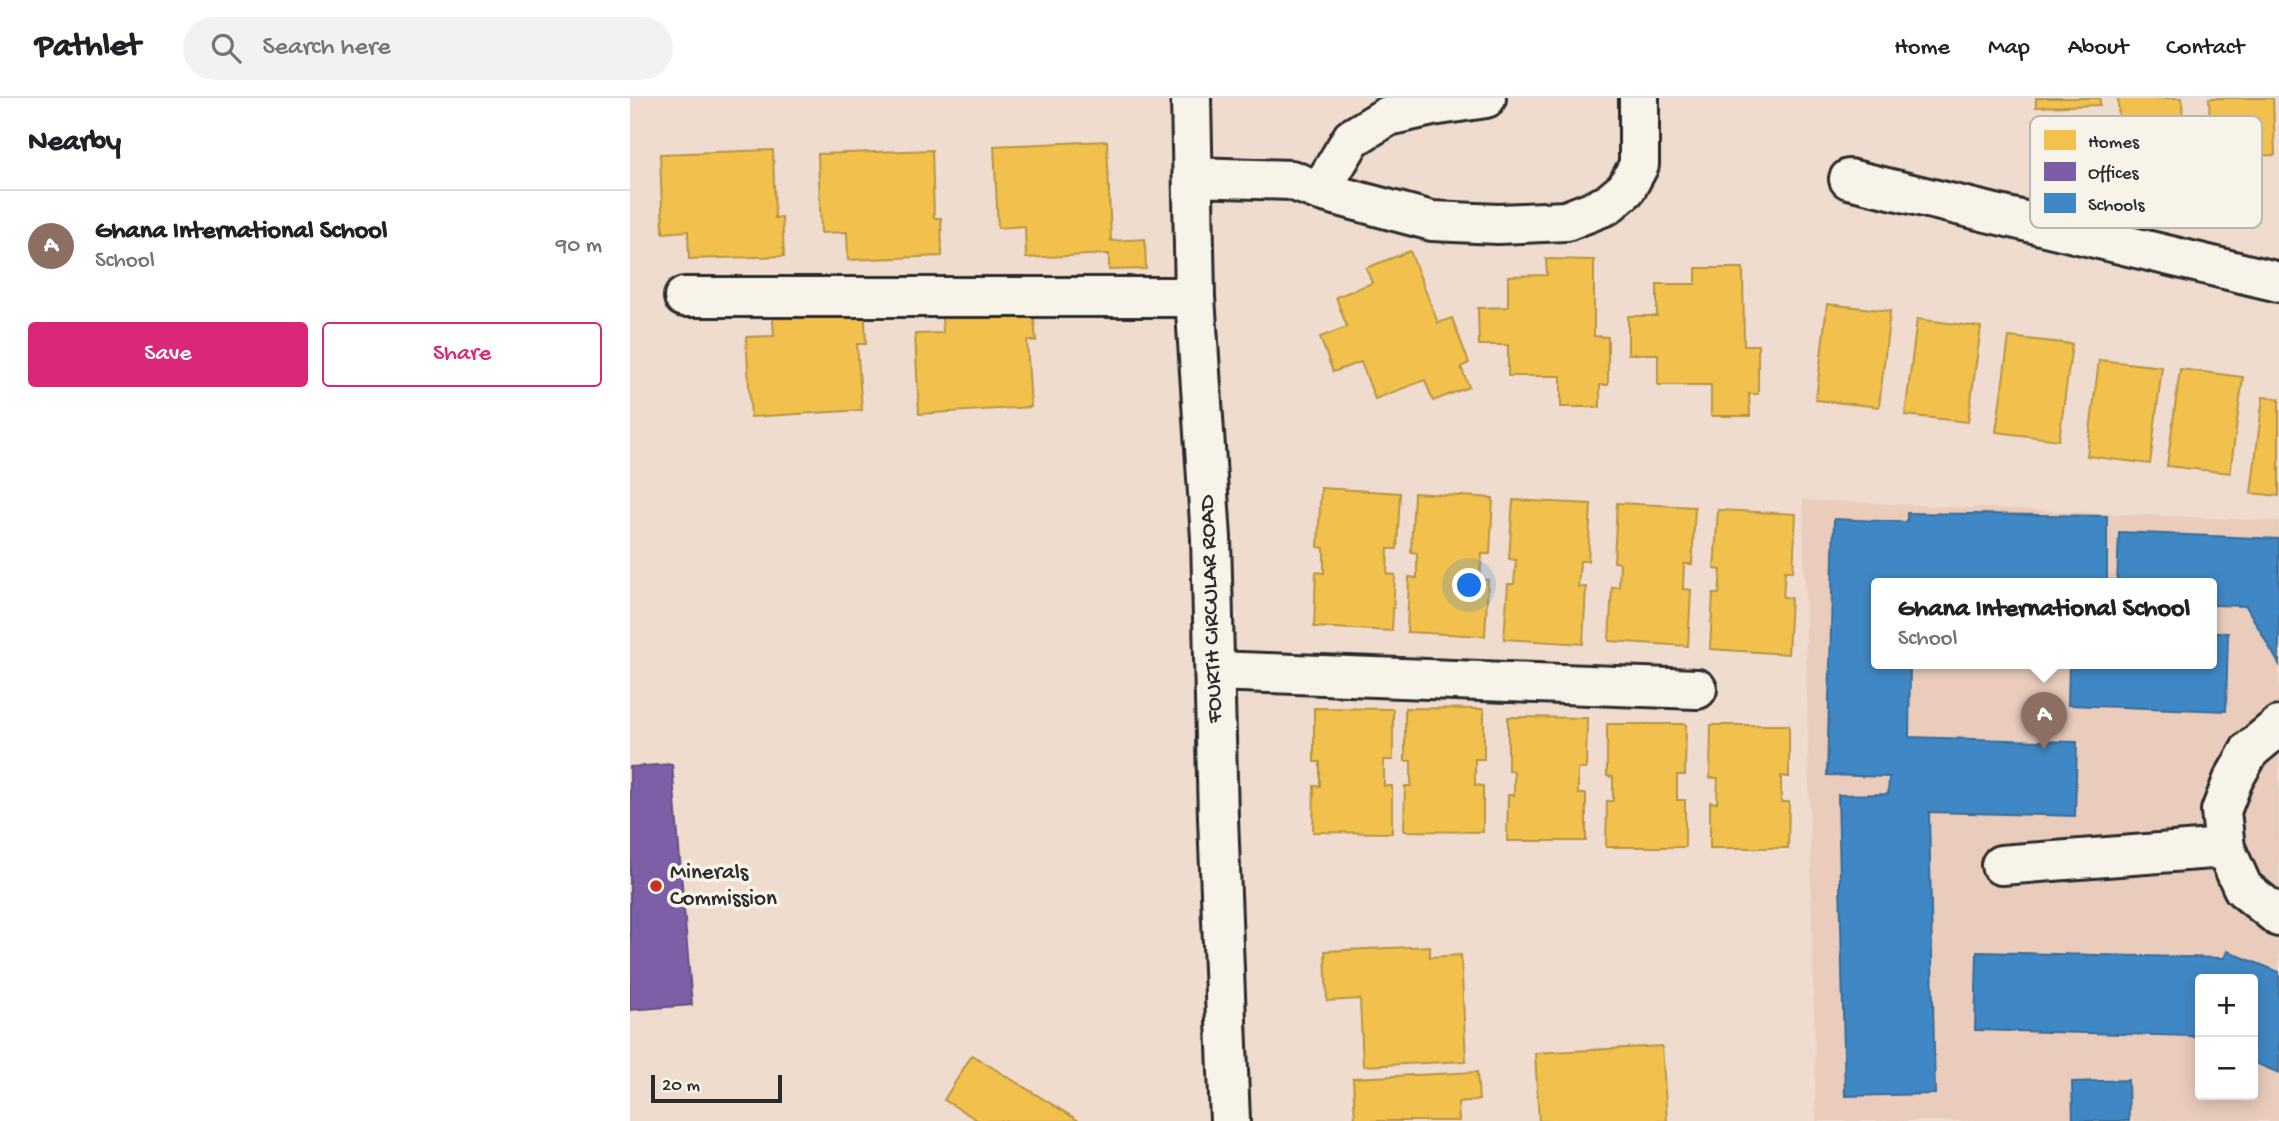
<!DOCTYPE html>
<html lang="en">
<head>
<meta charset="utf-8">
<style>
  body { margin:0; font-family:"Gochi Hand",sans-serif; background:#f2f2f2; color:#202124 }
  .controls { position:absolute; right:21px; bottom:21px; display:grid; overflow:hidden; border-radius:7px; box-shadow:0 4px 18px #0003 }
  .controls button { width:63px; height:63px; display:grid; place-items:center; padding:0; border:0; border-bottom:2px solid #e0e0e0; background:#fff; color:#202124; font:35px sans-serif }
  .scale { position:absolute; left:21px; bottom:18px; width:131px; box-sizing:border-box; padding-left:7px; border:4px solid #2b2b2b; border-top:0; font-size:19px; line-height:24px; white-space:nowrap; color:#2b2b2b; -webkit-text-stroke:5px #f7f3e8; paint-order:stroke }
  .you { position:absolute; left:840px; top:488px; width:24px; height:24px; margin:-18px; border:5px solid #fff; border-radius:50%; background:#1a73e8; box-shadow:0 0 0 10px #1a73e833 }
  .badge { display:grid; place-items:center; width:46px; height:46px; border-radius:50%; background:#db2777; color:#fff; font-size:23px; font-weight:700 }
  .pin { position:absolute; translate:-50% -58px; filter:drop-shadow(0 2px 4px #0008) }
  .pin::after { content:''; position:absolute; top:37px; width:24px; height:21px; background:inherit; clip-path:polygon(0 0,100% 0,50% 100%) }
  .popup { position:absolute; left:1241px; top:480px; width:346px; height:91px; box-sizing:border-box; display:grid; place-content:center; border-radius:7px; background:#fff; filter:drop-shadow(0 2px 5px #0005); font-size:23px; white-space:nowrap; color:#757577 }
  .popup b { font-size:26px; color:#202124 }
  .popup::after { content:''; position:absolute; left:50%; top:100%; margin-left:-14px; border:14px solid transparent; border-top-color:#fff }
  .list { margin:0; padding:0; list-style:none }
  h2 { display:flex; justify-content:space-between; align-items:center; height:91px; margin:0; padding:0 28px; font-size:30px }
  h2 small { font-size:23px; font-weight:400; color:#757577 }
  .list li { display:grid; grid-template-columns:46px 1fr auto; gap:21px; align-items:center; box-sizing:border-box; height:112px; padding:0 28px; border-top:2px solid #e0e0e0 }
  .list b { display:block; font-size:26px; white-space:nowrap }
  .list p { margin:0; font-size:23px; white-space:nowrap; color:#757577 }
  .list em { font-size:23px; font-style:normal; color:#757577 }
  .actions { display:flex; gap:14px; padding:21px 28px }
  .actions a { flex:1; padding:16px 0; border:2px solid #db2777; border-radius:7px; text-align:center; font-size:24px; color:#db2777 }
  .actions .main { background:#db2777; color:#fff }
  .icon { flex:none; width:38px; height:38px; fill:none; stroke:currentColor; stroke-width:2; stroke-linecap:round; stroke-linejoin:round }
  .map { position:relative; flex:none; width:1649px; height:1023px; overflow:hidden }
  header { display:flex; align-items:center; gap:42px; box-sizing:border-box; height:98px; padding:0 35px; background:#fff; border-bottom:2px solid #e0e0e0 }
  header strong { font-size:33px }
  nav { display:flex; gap:38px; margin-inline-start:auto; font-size:24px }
  .search { width:490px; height:63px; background:#f2f2f2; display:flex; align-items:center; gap:18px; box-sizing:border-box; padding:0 24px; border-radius:38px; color:#757577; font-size:26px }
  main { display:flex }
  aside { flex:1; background:#fff }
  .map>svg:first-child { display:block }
  .built { fill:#e9ccbc; fill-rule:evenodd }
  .homes { fill:#f2c14e; stroke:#b69444; stroke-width:2 }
  .offices { fill:#7b5ea7; stroke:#634f82; stroke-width:2 }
  .schools { fill:#3f88c5; stroke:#396c97; stroke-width:2 }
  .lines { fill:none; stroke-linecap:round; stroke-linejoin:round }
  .minor-casing { stroke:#2b2b2b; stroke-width:44 }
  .minor { stroke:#f7f3e8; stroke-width:38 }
  .poi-dot { fill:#c8321e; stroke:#f7f3e8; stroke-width:2.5 }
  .labels { text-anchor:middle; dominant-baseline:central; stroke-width:7; stroke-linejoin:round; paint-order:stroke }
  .street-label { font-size:23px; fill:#2b2b2b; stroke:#f7f3e8 }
  .poi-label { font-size:23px; fill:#2b2b2b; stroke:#f7f3e8; text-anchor:start }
  .key { fill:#f7f3e8; stroke:#bab7af; stroke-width:2 }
  .key-label { font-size:19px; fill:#2b2b2b }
</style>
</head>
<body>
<header>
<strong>Pathlet</strong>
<div class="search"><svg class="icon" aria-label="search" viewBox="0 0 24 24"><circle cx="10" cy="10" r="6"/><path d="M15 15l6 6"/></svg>Search here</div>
<nav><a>Home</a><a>Map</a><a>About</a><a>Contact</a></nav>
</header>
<main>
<aside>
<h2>Nearby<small></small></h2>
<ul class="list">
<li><span class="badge" style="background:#8d6e63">A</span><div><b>Ghana International School</b><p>School</p></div><em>90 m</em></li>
</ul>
<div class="actions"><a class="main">Save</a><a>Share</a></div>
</aside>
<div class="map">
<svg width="1649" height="1023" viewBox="0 0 1649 1023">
  <rect width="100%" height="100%" fill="#efdcce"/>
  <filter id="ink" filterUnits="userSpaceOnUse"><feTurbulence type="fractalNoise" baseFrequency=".0143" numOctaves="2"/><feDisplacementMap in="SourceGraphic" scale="14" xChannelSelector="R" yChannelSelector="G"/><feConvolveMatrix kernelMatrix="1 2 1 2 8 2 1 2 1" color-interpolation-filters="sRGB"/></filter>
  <g filter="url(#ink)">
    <path class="built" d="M1173,402L1649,423V1023H1186ZM1246,486H1582V566H1246ZM1570,881H1623V997H1570Z"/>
    <path class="homes" d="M1406,0H1470V7L1406,9Z
      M1488,0H1552L1553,30L1489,33Z
      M1579,0H1643L1645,57L1581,59Z
      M477,43L481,143L515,141L516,171L479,172V156L396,160L395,128L368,130L364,48Z
      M143,52L145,120L152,119L154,158L59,161L58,133L33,135L30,56Z
      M302,52L304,120H311L312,158L218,162L217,134L191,135L188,56Z
      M780,153L808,225L822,220L839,265L831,269L839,289L803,303L795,282L745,301L731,264L703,274L690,239L717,229L706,199L742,185L736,170Z
      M916,161L964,162V238L978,239V287H970V309H931V278H878V247H849L848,210L878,209V178L917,177Z
      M1066,170H1113L1114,247H1128V296H1119L1120,318H1081V287H1028V256H998V218H1027V186H1066Z
      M402,200L406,243H397L401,309L289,316L285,236L313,235L311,205Z
      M234,202L236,246H227L232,312L121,319L116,239L144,238L142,208Z
      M1197,206L1260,213L1249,309L1186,302Z
      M1287,221L1351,229L1338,324L1275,317Z
      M1379,239L1442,246L1429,342L1366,334Z
      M1469,262L1532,269L1520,366L1457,358Z
      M1550,271L1613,279L1600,375L1537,368Z
      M1633,299L1649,301V398L1621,395Z
      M691,390L770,395L767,451H758L757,476L765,477L762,533L684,529L686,474L694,475V450L688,449Z
      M784,395L863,400L860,456H852L850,481L858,482L855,538L777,534L779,479L787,480V455L781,454Z
      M883,402L961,406L958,463H950L948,489H956L953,546L874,541L878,486H884L886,462L879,461Z
      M987,405L1065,409L1062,466H1054L1053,491L1061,492L1058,548L979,543L982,489H989L990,465L984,464Z
      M1088,412L1166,416L1163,473H1155L1153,499L1161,500L1158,556L1080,551L1083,496H1089L1091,472L1084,471Z
      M684,610L763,611V662H754V688H762V735L683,734L684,688H690V664H684Z
      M775,610L854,611V661H845V687L853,688V734L774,733L775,688H781V663H775Z
      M878,619L957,620L956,671H948V696H956V743H877L878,697H884V673L878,672Z
      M977,626H1056L1055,677H1047V702H1055V749H976L977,703H983V679L977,678Z
      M1081,627H1159V679L1151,678V704H1159L1158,750H1080V704L1087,705L1088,680H1080Z
      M800,848V859L831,857L836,963L733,968L730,901L697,903L695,853Z
      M1032,948L1037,1023H909L905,955Z
      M342,957L449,1023H349L314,1002Z
      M847,974L849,1002L828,1004L829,1023H725L723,980Z"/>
    <path class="offices" d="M42,666L62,907L0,912V669Z"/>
    <path class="schools" d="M1277,415L1477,418V486H1246V566H1280L1279,639L1447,644L1445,718L1299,714L1305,996L1215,998L1208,697L1258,696L1259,679L1197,677L1204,421L1277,424Z
      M1489,434L1649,441V566L1616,508L1582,507V486H1487Z
      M1582,534L1598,535L1596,613L1438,607L1439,566H1582Z
      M1597,853L1649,874V975L1623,964V881H1570V942L1561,938L1345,932L1347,854L1594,860Z
      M1498,982L1499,1023H1443L1442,984Z"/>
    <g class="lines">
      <defs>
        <path id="minor" d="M561,0L565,199L581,440L588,720L600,1023
          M563,79L661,82L690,93L802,123L868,126L936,123L977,107L996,91L1009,67V0
          M1219,81L1649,184
          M690,93L722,40L758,18L802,8L856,0
          M54,199H565
          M585,573L1067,591
          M1649,628L1620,652L1603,682L1591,713L1595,750L1613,790L1649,819
          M1371,767L1595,750"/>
      </defs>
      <use href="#minor" class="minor-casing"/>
      <use href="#minor" class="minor"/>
    </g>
  </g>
  <circle class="poi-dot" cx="26" cy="788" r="7"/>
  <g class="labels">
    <g class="street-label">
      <text transform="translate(582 511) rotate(-92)">FOURTH CIRCULAR ROAD</text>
    </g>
    <g class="poi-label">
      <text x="40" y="775">Minerals<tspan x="40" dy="26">Commission</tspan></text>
    </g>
  </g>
  <rect x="1400" y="18" width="232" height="112" rx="10" class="key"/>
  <rect x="1414" y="32" width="32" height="20" fill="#f2c14e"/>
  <rect x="1414" y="64" width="32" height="19" fill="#7b5ea7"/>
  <rect x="1414" y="95" width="32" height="20" fill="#3f88c5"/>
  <g class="key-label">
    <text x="1458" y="49">Homes</text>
    <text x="1458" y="80">Offices</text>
    <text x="1458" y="112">Schools</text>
  </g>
</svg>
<div class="controls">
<button>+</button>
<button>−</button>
</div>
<div class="scale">20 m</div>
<div class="you"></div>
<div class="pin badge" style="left:1414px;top:652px;background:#8d6e63">A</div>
<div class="popup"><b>Ghana International School</b>School</div>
</div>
</main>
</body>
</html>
